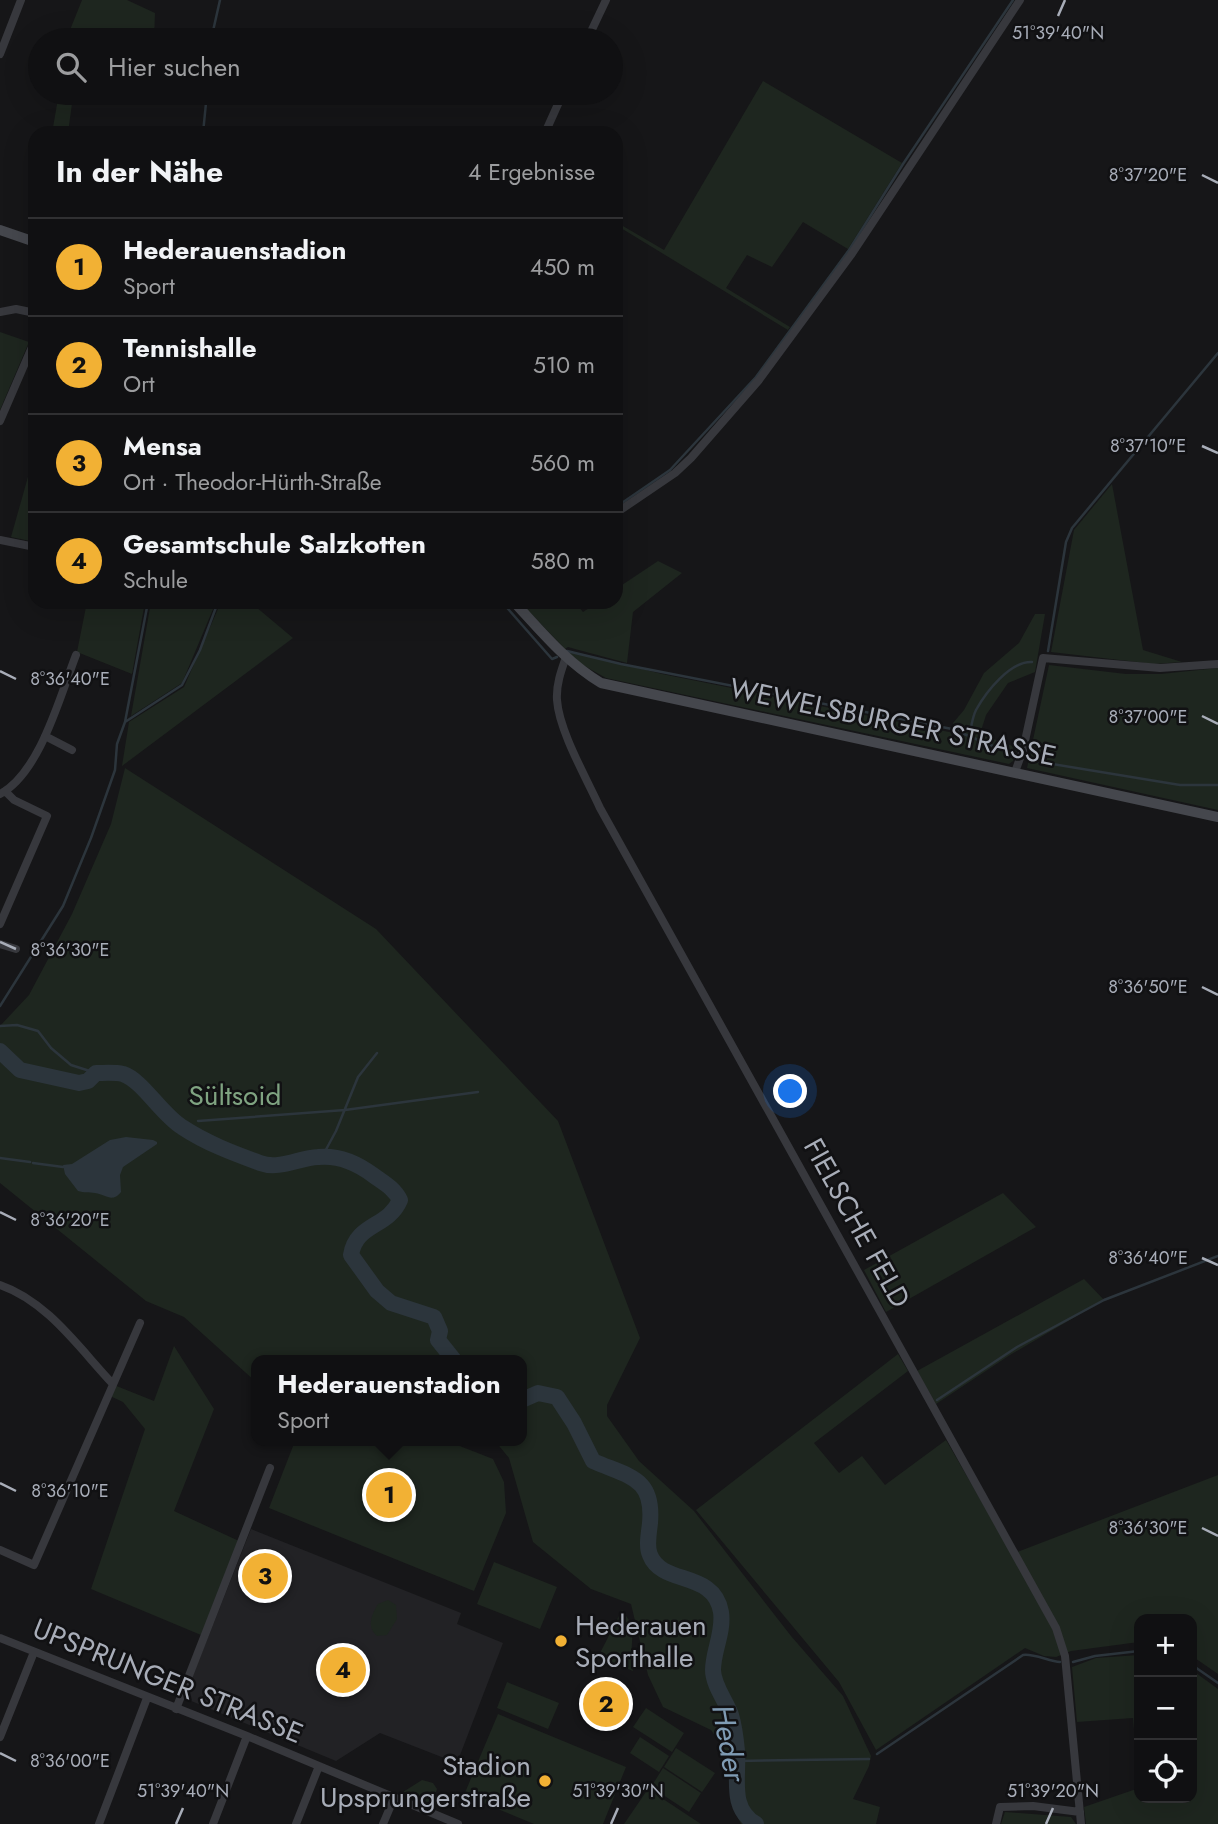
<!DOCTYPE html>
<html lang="de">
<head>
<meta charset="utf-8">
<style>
  body { margin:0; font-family:Jost,sans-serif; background:#1e1e20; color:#f1f3f6 }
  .controls { position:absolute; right:21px; bottom:21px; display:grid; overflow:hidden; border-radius:14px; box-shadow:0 7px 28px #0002 }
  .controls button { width:63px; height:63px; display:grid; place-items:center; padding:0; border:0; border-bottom:2px solid #303032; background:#101012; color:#f1f3f6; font:35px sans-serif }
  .you { position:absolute; left:791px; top:1092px; width:24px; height:24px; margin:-18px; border:5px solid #fff; border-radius:50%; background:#1a73e8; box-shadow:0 0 0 10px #1a73e833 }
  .badge { display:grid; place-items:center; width:46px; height:46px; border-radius:50%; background:#f2b134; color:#111; font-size:23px; font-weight:700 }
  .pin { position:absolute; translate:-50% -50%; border:4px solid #fff; box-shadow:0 2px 7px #0006 }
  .popup { position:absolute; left:251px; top:1355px; width:276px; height:91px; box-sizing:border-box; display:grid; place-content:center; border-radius:14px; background:#101012; filter:drop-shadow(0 2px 5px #0005); font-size:23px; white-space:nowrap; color:#9c9d9f }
  .popup b { font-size:26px; color:#f1f3f6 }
  .popup::after { content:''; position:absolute; left:50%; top:100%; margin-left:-14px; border:14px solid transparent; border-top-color:#101012 }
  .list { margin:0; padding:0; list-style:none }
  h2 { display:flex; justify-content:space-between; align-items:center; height:91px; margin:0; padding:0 28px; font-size:30px }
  h2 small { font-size:23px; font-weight:400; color:#9c9d9f }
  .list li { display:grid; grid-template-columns:46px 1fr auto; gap:21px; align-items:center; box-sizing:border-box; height:98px; padding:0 28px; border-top:2px solid #303032 }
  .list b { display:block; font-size:26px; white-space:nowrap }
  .list p { margin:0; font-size:23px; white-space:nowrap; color:#9c9d9f }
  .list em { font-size:23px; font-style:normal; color:#9c9d9f }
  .icon { flex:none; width:38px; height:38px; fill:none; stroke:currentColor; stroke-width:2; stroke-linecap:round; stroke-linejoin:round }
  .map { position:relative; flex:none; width:1218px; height:1824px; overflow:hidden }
  .search { position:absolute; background:#101012; box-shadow:0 7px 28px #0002; left:28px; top:28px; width:595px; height:77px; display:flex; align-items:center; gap:18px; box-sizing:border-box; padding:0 24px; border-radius:38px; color:#9c9d9f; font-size:26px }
  .panel { position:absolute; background:#101012; box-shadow:0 7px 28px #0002; left:28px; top:126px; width:595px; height:483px; border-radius:21px }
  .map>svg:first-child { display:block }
  .built { fill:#222225 }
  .green { fill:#1e261f }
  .water { fill:#2c353c }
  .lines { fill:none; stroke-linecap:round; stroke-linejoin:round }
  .stream { stroke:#2c353c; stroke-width:2.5 }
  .river { stroke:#2c353c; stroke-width:16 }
  .minor { stroke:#37383d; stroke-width:8 }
  .secondary { stroke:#45474d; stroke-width:10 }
  .ticks { fill:none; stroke:#a8adb8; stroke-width:2.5 }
  .poi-dot { fill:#f2b134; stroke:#111113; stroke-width:2.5 }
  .labels { text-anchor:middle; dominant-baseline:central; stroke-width:5; stroke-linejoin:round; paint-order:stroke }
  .street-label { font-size:28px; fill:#a8adb8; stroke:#111113 }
  .park-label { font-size:28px; fill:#7fa381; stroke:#111113 }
  .poi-label { font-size:28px; fill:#a8adb8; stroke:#111113; text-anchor:start }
  .water-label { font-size:30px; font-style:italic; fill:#7f9bb3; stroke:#111113 }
  .ticks-label { font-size:18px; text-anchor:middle; fill:#a8adb8; stroke:#111113; stroke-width:5; stroke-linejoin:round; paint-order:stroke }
</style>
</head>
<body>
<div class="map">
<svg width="1218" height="1824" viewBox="0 0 1218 1824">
  <rect width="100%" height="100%" fill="#161618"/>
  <path class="built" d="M251,1529L461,1613L457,1624L503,1643L457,1763L380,1733L336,1761L184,1698Z"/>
  <path class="green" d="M82,0H127L155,13L154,40H66Z
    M763,81L902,163L848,249L803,222L772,267L747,255L726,288L790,327L788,330L616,225V222L664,250Z
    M59,93H152V104L73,96L68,133H52Z
    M0,332L29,342L0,410Z
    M35,452V542L11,537Z
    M1112,484L1143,650L1182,662L1154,664L1051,652L1074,530Z
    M658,561L682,573L633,612L627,663L575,649L568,647L565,649L520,602H575L583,612L598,602H616V589Z
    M87,602H145L132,674L77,652Z
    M151,602H216L182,683L131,716Z
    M221,602H250L293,638L122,766L129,722L184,687Z
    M1035,614H1045L1035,672L1008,683L986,715L980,734L1018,748L1013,761L1009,764L606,678L581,664L569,653L574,652L662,674L954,733L953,723L964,710L984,673L1019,643Z
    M1049,665L1126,674H1161L1218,668V810L1027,768Z
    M125,768L376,929L558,1121L640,1338L607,1405V1416L639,1461L694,1511L791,1636L843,1696L871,1756L869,1766L853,1799L880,1807L876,1824H741L732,1805L731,1759L711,1730L663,1707L648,1675L631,1604L591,1589L533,1542L509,1458L495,1441H522V1360H256V1382L184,1317L146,1301L0,1183V1026L29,995L72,914L111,824Z
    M1003,1193L1036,1227L886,1312L864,1270Z
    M1084,1279L1104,1300L1010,1355L936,1404L917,1371Z
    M174,1346L214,1409L174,1511L239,1541L201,1635L91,1589L145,1429L123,1402L110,1396L114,1385L154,1401Z
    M898,1354L908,1371L814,1443L839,1473L862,1456L885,1485L946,1440L1012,1554L1218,1475V1674L1192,1656V1619H1139V1642L1071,1651L1056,1657L1044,1656L1025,1648L876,1750L839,1682L696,1510Z
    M295,1441H447L493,1459L504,1482L506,1513L474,1591L269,1508Z
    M494,1562L557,1587L540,1629L477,1604Z
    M388,1600L396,1605L397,1619L387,1635L377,1636C366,1627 372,1614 378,1604Z
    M622,1610L633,1626L631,1659L633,1671L598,1657Z
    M1139,1655V1798H1192V1670L1218,1689V1824H1086L1084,1807L1139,1788L1133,1718L1077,1722L1072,1667L1096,1658Z
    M507,1682L559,1703L548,1729L497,1708Z
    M646,1708L684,1733L672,1752L633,1727Z
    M498,1714L626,1767L603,1824H534L464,1795Z
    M640,1737L669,1756L659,1772L630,1753Z
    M676,1748L715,1773L702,1792L664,1767Z
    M663,1768L701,1793L689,1812L651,1787Z
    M422,1780L433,1783L437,1789L432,1804L403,1792Z
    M648,1789L701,1824H624Z
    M1005,1812L1071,1817L1076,1824H1001Z"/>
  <path class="water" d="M126,1137L153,1140L157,1142V1144L123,1167L120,1175L121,1192C112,1203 107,1195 95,1193C89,1192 84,1193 78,1191L65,1174L63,1165L72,1164L110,1140Z"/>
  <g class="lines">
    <path class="stream" d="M211,40L220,0
      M203,133L207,93
      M616,507L670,470L756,377L849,250L903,164L1013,0
      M502,602L552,659L557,657
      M567,651L621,664L952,729L1012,754
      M1048,651L1066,542L1072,528L1218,353
      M125,722L148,602
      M969,737C971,729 972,718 976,710C986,692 1010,661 1032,662
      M1028,760L1180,785H1218
      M0,1006L63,906L91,838L115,770L117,744L125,722L182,685L200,650L218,602
      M0,1026L17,1025L38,1031L51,1048L71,1065L96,1073
      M198,1121L345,1110L478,1092
      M322,1157L336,1131L358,1077L377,1053
      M0,1158L30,1162
      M33,1163L63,1167
      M937,1400L1017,1347L1104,1300L1218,1256
      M1073,1662L1095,1656L1139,1651
      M1192,1665L1218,1683
      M877,1754L1023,1655C1032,1653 1049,1661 1060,1662
      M737,1761L869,1759"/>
    <path class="river" d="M0,1051L20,1070L79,1083L88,1081L96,1073C104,1073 115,1072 123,1074C142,1080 162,1115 182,1127C206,1143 233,1153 260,1163C279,1170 299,1158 318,1157C338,1155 357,1163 373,1175C384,1183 394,1188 400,1200C388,1228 356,1223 351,1255L377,1291L391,1303L434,1317L440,1331L438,1340L454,1360
      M522,1400L538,1393L557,1397L574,1423L593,1461C629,1477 654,1477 650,1523C649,1533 646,1546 650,1555C662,1586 714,1570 721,1612C724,1632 713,1651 713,1670C713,1685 726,1701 731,1715C734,1725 736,1740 737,1751C739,1778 729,1808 756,1824"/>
    <path class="minor" d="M587,40L606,0
      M0,54L21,0
      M545,133L563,93
      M0,312L16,309L35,313
      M0,421L35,340
      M616,513L675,473L691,458L759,380L851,255L1020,0
      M0,540L35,547
      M566,657C561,671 556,685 557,700C559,731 587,779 600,808L1056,1628L1065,1656L1081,1824
      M45,736L72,750
      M1015,772L1023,750L1043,658L1160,668L1218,664
      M0,794C40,773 60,696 76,655
      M0,924L47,816L14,800L5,791
      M0,944L16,949
      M0,1285C47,1301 79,1348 112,1383
      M0,1550L34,1565L140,1323
      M0,1638L247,1736L458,1824
      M176,1709L270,1468
      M0,1737L34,1652
      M99,1824L147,1698
      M213,1824L247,1736
      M296,1824L319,1766
      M383,1824L394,1798
      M996,1824L1000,1807L1033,1806L1080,1812"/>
    <path class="secondary" d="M0,230L35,242
      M514,602C541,631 566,662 601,683L1218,817"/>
  </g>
  <path class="ticks" d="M1058,16L1065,0M1202,175L1218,183M1202,446L1218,453M0,671L16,679M1202,716L1218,724M0,942L16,949M1202,987L1218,995M0,1212L16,1220M1202,1258L1218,1265M0,1483L16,1491M1202,1528L1218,1536M0,1753L16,1761M176,1824L183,1808M611,1824L618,1808M1046,1824L1053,1808"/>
  <g class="poi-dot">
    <circle cx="561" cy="1641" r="7"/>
    <circle cx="545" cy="1781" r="7"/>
  </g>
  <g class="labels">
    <g class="street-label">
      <text transform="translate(893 722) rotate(12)">WEWELSBURGER STRASSE</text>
      <text transform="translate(857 1223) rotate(61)">FIELSCHE FELD</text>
      <text transform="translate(168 1681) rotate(22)">UPSPRUNGER STRASSE</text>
    </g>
    <g class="park-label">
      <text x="235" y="1095">Sültsoid</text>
    </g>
    <g class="poi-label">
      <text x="575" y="1625">Hederauen<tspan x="575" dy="32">Sporthalle</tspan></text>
      <text x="531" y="1765" text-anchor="end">Stadion<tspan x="531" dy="32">Upsprungerstraße</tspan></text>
    </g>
    <g class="water-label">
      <text transform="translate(729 1743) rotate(80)">Heder</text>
    </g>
  </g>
  <g class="ticks-label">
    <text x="1058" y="39">51°39'40"N</text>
    <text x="1148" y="181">8°37'20"E</text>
    <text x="1148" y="452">8°37'10"E</text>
    <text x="70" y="685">8°36'40"E</text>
    <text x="1148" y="723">8°37'00"E</text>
    <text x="70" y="956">8°36'30"E</text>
    <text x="1148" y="993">8°36'50"E</text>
    <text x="70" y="1226">8°36'20"E</text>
    <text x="1148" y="1264">8°36'40"E</text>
    <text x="70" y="1497">8°36'10"E</text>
    <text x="1148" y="1534">8°36'30"E</text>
    <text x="70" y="1767">8°36'00"E</text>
    <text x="183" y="1797">51°39'40"N</text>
    <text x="618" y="1797">51°39'30"N</text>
    <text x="1053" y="1797">51°39'20"N</text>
  </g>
</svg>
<div class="controls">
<button>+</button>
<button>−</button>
<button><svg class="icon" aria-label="locate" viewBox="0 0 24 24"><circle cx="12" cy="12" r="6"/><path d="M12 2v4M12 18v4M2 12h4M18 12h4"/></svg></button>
</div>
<div class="you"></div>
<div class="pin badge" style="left:389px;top:1495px">1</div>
<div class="popup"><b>Hederauenstadion</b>Sport</div>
<div class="pin badge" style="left:606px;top:1704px">2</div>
<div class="pin badge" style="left:265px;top:1576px">3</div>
<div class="pin badge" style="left:343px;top:1670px">4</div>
<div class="search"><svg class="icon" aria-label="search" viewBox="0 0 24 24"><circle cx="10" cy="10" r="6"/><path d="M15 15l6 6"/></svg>Hier suchen</div>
<section class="panel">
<h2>In der Nähe<small>4 Ergebnisse</small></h2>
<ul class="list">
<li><span class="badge">1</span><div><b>Hederauenstadion</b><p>Sport</p></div><em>450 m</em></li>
<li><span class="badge">2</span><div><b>Tennishalle</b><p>Ort</p></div><em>510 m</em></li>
<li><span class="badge">3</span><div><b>Mensa</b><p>Ort · Theodor-Hürth-Straße</p></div><em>560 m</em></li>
<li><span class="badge">4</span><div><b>Gesamtschule Salzkotten</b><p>Schule</p></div><em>580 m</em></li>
</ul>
</section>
</div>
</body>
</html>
